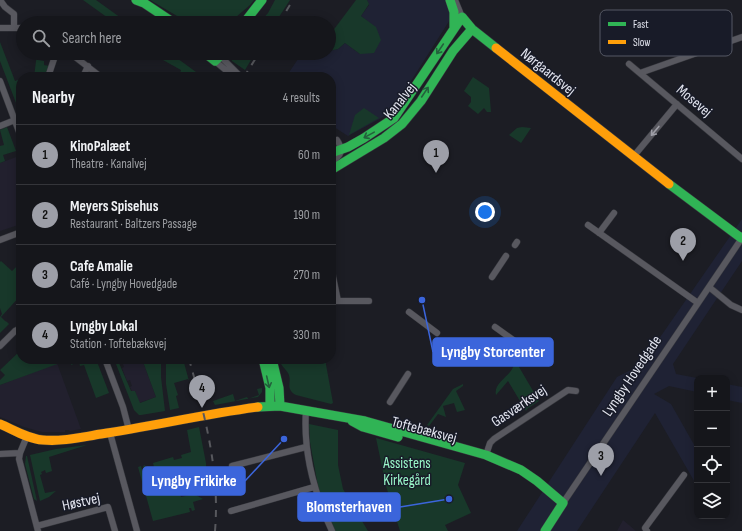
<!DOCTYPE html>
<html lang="en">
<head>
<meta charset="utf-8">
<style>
  body { margin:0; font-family:"Sofia Sans Condensed",sans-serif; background:#222328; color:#f1f3f6 }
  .controls { position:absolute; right:12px; bottom:12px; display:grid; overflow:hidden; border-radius:8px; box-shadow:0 2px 10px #0003 }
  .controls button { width:36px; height:36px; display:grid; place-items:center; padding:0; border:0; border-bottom:1px solid #34353a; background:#15161b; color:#f1f3f6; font:20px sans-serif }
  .you { position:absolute; left:485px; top:212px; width:14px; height:14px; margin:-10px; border:3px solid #fff; border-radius:50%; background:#1a73e8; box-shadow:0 0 0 6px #1a73e833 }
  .badge { display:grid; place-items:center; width:26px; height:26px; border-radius:50%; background:#9d9fa8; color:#111; font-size:13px; font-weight:700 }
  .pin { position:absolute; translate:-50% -33px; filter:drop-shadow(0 1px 2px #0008) }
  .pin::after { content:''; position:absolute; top:21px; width:14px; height:12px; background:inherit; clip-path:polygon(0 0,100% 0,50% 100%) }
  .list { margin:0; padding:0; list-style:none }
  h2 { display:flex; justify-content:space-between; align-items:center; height:52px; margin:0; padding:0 16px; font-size:17px }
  h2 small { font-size:13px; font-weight:400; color:#9d9fa3 }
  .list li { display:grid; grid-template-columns:26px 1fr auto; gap:12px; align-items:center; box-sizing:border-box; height:60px; padding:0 16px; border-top:1px solid #34353a }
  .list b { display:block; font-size:15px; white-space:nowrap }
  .list p { margin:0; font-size:13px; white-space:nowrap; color:#9d9fa3 }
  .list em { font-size:13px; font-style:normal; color:#9d9fa3 }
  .icon { flex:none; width:22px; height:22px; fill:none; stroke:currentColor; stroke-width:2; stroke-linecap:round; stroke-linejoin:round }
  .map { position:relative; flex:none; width:742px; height:531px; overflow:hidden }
  .search { position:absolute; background:#15161b; box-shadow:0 2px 10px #0003; left:16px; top:16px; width:320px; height:44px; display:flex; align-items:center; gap:10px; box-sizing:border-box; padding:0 14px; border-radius:22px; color:#9d9fa3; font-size:15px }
  .panel { position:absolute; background:#15161b; box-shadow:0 2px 10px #0003; left:16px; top:72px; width:320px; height:292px; border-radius:16px }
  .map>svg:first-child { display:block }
  .built { fill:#1f2234 }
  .education { fill:#22202e }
  .green { fill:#18382a }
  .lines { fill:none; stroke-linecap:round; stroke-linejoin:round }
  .street-casing { stroke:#37383e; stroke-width:7 }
  .fast-casing { stroke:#37383e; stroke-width:10 }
  .slow-casing { stroke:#37383e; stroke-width:10 }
  .street { stroke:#58585f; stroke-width:6 }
  .fast { stroke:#30b455; stroke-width:9 }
  .slow { stroke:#ff9f0a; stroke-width:9 }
  .rail { stroke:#57585d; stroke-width:2; stroke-dasharray:7 7; stroke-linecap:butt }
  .oneway { stroke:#23603c }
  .oneway2 { stroke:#9e9ea7 }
  .labels { text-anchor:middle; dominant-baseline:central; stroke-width:3; stroke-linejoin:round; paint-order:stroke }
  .street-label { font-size:15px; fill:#e3e5ef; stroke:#181b28 }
  .park-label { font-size:15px; fill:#98f6c8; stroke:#181b28 }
  .key { fill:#181b28; stroke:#555864; stroke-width:1 }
  .key-label { font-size:11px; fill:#e3e5ef }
  .leader { fill:none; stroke:#3b65db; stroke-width:1.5 }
  .callout-dot { fill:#3b65db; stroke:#181b28; stroke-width:1.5 }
  .callout { fill:#3b65db; stroke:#3b65db; stroke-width:1.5 }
  .callout-label { font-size:16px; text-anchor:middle; font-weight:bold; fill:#fff }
</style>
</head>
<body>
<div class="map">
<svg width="742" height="531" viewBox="0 0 742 531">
  <rect width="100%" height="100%" fill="#1c1d24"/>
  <path class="built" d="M367,0H449L453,15L404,92L383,117L348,136L331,125V77H286L298,59L312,57L316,53H329V51L338,49L345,43L360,54L375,27L361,16L369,5Z
    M742,219V261L673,364L676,374L697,378V392L669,386L654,394L671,404L697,450V486L655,413L577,531H517L617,377L631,370L642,355L654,346Z
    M727,384L742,387V403L727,400Z"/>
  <path class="education" d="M19,156L21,162V224L0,231V163Z
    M114,359H142L156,397L139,403L135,391H132L130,387L132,386L130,380L127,381L125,376L122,368L124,367L122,361L116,364Z
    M57,363L81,429L70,431L69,430H65V432H42L24,427L0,417V385Z
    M623,520L636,531H617Z"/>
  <path class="green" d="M83,0H96L128,23H115Z
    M150,0H254L250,5L229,23H189Z
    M275,0H290L275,23H259L268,13Z
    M356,0H367L369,4L361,16L376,27L381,40L374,53L360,54L345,43L338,49L329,51V36Z
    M0,42L15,81L21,79V116L0,61Z
    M37,53H38V60L44,61V65L49,66L47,77H34Z
    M154,53H170L196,72L201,77H179L181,70L163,60Z
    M231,53H255L245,70L232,61L230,56Z
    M473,77L489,88L491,112H487L484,108L478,114L468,106L471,102V97L464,91Z
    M364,108L379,118L349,135L355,115Z
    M7,127L16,151L3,155L5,161L0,163V146L4,145L0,130Z
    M522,127L531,128L521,143L509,135L517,128Z
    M1,261L12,271L21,262V295L1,317L5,321L7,322L9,324L0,333V317L2,314L0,308V262Z
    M21,350V359H71L0,385V380L5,375L0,370Z
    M521,358L524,360L519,367L539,401L527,409L526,411L508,381L496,395C493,382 512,376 514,364L520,361Z
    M83,359H96L109,393L96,398L84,365L80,366L79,362L71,365V364Z
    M142,359H161V377L165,411L141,415H139L134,410L116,364L119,363L131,391H135L140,403L156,397Z
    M166,359H183L189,381L188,379L174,383L178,395L176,396L179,408L170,410L166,384Z
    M279,359H325L333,403L331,404L296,395C284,388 293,382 288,373C284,367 281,366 279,359Z
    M463,384V386L456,391L465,410L457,412L454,403L443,406L446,417L438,414L429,426L427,425L453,389Z
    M262,388V392L258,397L215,405L213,401L233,394L235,401L247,397L248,399L259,395L257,389Z
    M309,424L338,430V465L343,489L368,531H335L320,497L310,442Z
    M199,427L206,463V471H204C204,480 205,486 200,494L196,492L198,484L195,478L191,475L170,480L167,481L165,488C150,486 147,479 143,466L145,465L146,469L154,467L153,463L173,457L174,460L182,458L181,455L191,452L187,430Z
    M376,438L465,463L458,485L471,513L445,525L448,531H400L386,486Z
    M87,445L49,457L52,471L46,473L45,470L41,472L42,474L40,475L45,493L56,491L49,497L40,501L30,455L56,449Z
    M26,456H27L37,501L34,499L25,464Z
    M141,466C145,481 148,489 165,490L166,491L169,488L178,486L181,497L194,494L203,499L193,502L195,510L192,511L191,508H189L190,512L153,521L138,467Z"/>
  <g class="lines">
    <defs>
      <path id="street" d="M0,0L5,7L14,14V27
        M455,0L462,17
        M0,28H23
        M70,53L101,77
        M218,54L241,77
        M215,61L234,77
        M629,64L742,159
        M640,73L742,37
        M48,77L56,53
        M83,77L88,66
        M0,81L21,137
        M0,126L15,120
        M633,157L677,104
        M331,162C341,156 344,151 337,140
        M588,225L698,303
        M599,233L614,213
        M0,240L21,232
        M515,245L517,242
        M331,267L338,301
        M492,277L506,256
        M709,287L731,305L742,310
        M331,301H369
        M409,312L437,333
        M495,327L516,342
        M0,346L15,331L21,328
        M105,359L123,407L129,430
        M390,402L408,374
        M306,410C303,452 314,493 332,531
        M110,433L137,531
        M27,436L20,453L19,459L38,531
        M0,454L20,453
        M486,455L490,443L494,439L562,394L568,390L576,391
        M232,466L306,447
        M563,503L742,238
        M231,511L314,487
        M37,526L108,507L115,531
        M647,531L645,528L684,475"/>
      <path id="fast" d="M136,0L144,3L174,23
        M450,0L454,12V28
        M244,23L262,0
        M205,53L215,61L223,53
        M331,153L348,147L364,138L394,118L462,17L472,29L496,48
        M331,170L384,138L402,124L421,101L453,51L472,29
        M669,184L741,238L742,237
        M263,359L270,388V406
        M272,359L279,388L280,406
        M258,407L280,406L365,421L486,455L521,470L537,481L563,503L545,531
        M352,421L363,427L398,437"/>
      <path id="slow" d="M496,48L669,184
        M0,424C14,430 28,439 43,440C62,442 82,437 101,434C154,426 205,414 258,407"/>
    </defs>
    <use href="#street" class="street-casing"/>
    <use href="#fast" class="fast-casing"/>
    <use href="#slow" class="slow-casing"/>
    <use href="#street" class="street"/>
    <use href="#fast" class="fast"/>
    <use href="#slow" class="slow"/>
    <path class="rail" d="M279,23L293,0
      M244,77L259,53
      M189,359C205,416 220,471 215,531"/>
  </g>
  <defs><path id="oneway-shaft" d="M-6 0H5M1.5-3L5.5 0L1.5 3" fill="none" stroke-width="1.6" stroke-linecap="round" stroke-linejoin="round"/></defs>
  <g class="oneway">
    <use href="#oneway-shaft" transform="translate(440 49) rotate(124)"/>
    <use href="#oneway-shaft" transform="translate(425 92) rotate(-56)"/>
    <use href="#oneway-shaft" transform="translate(369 135) rotate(151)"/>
    <use href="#oneway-shaft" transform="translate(268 382) rotate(77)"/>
  </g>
  <use class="oneway2" href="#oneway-shaft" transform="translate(655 131) rotate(130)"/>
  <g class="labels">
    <g class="street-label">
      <text transform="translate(548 72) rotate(39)">Nørgaardsvej</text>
      <text transform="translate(400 101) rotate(-51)">Kanalvej</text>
      <text transform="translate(694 101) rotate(40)">Mosevej</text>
      <text transform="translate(632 376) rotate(-56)">Lyngby Hovedgade</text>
      <text transform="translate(519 406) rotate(-34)">Gasværksvej</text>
      <text transform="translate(424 430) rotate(15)">Toftebæksvej</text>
      <text transform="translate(81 502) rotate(-12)">Høstvej</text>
    </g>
    <g class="park-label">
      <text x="407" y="463">Assistens<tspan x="407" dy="17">Kirkegård</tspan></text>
    </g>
  </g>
  <rect x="600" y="10" width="132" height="46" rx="6" class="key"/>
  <rect x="608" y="22" width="18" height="4" fill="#30b455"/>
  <rect x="608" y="40" width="18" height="4" fill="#ff9f0a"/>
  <g class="key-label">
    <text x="633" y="28">Fast</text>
    <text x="633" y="46">Slow</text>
  </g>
  <path class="leader" d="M422 300L433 352M284 439L245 481M449 499L400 507"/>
  <g class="callout-dot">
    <circle cx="422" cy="300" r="4"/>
    <circle cx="284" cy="439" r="4"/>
    <circle cx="449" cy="499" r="4"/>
  </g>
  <g class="callout">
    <rect x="433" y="338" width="120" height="28" rx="4"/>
    <rect x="143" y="467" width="102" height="28" rx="4"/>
    <rect x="298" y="493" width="102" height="28" rx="4"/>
  </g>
  <g class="callout-label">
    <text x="493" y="357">Lyngby Storcenter</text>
    <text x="194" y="486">Lyngby Frikirke</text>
    <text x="349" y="512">Blomsterhaven</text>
  </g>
</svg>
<div class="controls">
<button>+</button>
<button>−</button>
<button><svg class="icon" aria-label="locate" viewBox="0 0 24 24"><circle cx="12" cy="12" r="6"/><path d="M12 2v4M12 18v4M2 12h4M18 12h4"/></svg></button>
<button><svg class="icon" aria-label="layers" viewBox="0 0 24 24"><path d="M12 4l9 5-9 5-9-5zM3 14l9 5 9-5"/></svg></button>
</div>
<div class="you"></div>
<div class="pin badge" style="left:436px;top:173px">1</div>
<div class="pin badge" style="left:683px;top:261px">2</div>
<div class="pin badge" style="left:601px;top:476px">3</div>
<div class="pin badge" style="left:202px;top:408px">4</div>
<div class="search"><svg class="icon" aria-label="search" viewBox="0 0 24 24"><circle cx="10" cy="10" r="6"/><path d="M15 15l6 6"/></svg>Search here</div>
<section class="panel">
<h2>Nearby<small>4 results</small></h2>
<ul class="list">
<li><span class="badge">1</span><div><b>KinoPalæet</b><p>Theatre · Kanalvej</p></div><em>60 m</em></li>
<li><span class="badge">2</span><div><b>Meyers Spisehus</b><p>Restaurant · Baltzers Passage</p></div><em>190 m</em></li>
<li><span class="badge">3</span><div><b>Cafe Amalie</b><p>Café · Lyngby Hovedgade</p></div><em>270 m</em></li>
<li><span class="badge">4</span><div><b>Lyngby Lokal</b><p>Station · Toftebæksvej</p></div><em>330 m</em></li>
</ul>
</section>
</div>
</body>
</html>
